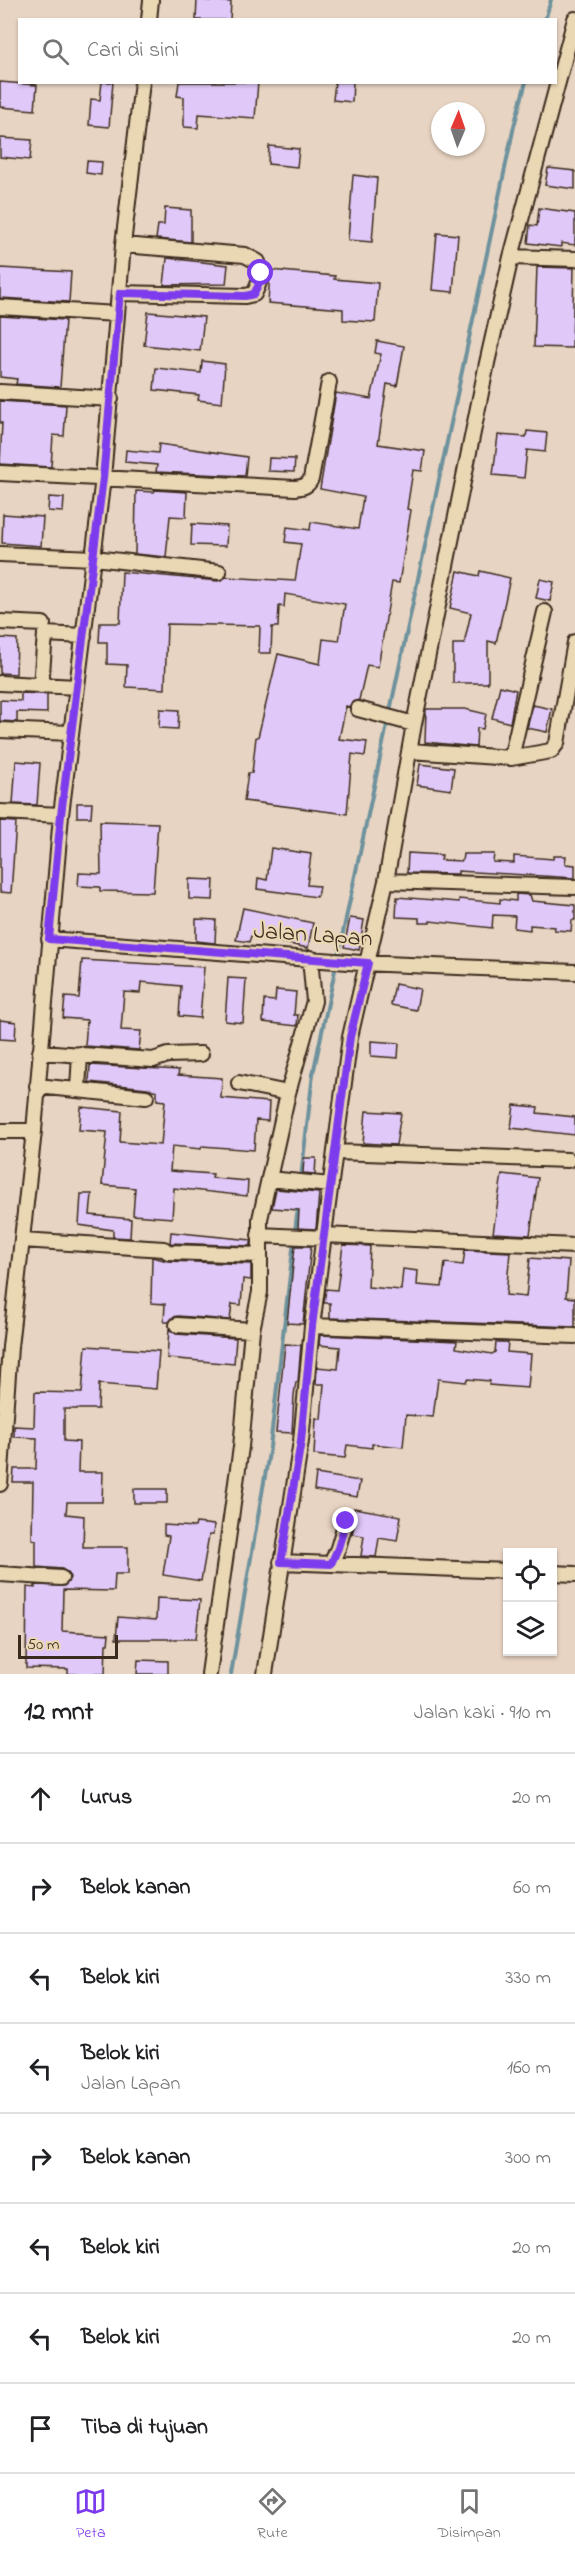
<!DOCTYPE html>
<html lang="id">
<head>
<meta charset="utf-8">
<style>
  body { margin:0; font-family:"Indie Flower",sans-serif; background:#f2f2f2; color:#202124 }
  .controls { position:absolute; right:18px; bottom:18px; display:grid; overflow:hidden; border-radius:0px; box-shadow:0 2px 4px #0004 }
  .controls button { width:54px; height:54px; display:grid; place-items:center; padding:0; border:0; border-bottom:2px solid #e0e0e0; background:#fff; color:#202124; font:30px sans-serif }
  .compass { position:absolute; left:431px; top:102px; width:54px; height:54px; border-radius:50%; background:#fff; box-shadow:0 2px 4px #0004; rotate:2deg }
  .scale { position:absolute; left:18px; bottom:15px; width:100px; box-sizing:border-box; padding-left:6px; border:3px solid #3b2a1e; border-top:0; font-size:16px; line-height:21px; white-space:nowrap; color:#3b2a1e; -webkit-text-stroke:4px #ead7b4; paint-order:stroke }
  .stop { position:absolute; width:18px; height:18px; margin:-14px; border:4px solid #7c3aed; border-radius:50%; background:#fff }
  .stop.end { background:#7c3aed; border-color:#fff; box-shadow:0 2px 6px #0008 }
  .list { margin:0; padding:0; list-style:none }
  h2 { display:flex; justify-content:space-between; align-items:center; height:78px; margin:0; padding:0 24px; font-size:26px }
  h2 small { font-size:20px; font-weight:400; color:#757577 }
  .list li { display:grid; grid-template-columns:39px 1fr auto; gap:18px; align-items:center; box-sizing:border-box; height:90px; padding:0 24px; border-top:2px solid #e0e0e0 }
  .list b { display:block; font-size:22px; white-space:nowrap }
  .list p { margin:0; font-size:20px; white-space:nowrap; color:#757577 }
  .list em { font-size:20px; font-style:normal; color:#757577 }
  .icon { flex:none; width:33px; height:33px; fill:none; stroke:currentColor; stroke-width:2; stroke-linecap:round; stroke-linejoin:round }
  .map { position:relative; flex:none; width:575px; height:1674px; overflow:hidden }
  .search { position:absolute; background:#fff; box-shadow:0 2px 4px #0004; left:18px; right:18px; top:18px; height:66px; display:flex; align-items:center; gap:15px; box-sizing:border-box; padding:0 21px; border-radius:0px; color:#757577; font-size:22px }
  .sheet { height:798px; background:#fff }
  nav { display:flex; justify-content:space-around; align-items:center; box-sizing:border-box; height:84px; border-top:2px solid #e0e0e0; background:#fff; font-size:16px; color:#757577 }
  nav a { display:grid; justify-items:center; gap:3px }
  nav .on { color:#7c3aed }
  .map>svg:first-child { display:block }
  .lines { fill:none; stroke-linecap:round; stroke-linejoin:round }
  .stream { stroke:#6d929d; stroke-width:4 }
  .building { fill:#e0c9f9; stroke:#3b2a1e; stroke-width:1.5 }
  .minor-casing { stroke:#3b2a1e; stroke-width:18 }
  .minor { stroke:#ead7b4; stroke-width:14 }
  .route { stroke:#7c3aed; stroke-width:8 }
  .labels { text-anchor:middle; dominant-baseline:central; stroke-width:4.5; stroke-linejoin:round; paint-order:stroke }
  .street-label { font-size:24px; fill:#3b2a1e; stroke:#ead7b4 }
</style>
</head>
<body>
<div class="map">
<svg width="575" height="1674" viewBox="0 0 575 1674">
  <rect width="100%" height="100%" fill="#e8d4c2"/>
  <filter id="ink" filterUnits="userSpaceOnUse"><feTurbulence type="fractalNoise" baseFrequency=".0167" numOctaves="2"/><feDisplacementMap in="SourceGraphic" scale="12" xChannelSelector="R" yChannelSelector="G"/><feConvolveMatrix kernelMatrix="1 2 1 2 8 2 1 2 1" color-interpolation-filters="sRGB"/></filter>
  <g filter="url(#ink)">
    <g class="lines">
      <path class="stream" d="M545,20L551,0
        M299,1195L313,1074L514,126L526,82
        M231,1674L270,1447L298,1206"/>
    </g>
    <path class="building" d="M197,0L231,2L230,20H196Z
      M0,82L37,85L35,110L0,107Z
      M102,82H113L109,127L89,125L91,99L100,100Z
      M179,82H258L255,118L199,114L198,128L184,127V97L177,96Z
      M335,82H353L352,102L333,100Z
      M0,138L32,140L30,160L0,157Z
      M269,146L299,149L297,167L268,164Z
      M87,161L102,162L101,175L86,173Z
      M548,168L575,171V189L545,185Z
      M353,175L377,178L372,242L348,240Z
      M165,208L191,210V242L156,239L158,225H164Z
      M539,208L575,213V245L561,243V247L528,243L530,225L537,226Z
      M437,233L458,235L453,292L432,290Z
      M167,258L228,265L226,284L164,285Z
      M537,267L574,268L572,348L534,347Z
      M0,268L71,272L69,302L0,298Z
      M270,270L335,276L334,279L378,283L375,322L343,320V309L268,303Z
      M148,312L204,317L200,351L144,345Z
      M0,316L65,320L60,387L16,384L17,379L0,377Z
      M377,341L404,346L397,386L387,384L378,444L425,451L422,471L413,470L407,509L411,510L399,583L392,582L378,667L367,665L359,700L352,702L349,707L346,706L339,739L367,742L365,756L352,754L347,814L244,801L248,773H252L256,737H258L278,654L320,664L323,639L339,641L345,604L285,594L284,607L279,606L278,627H272L271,653H259L260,626L167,624L165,689L126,687L127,665L107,664V642H99L100,623H120L122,572L218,581L226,577L295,581L301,544L285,542L287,527L310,530L311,522L358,529L363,497L320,489L336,393L371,399L381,354L375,353Z
      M202,361L225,364L222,403L198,400L199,395L154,390L156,368L201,373Z
      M0,401L66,405L64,436L53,435L51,467L0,464L2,423H0Z
      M527,431L547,433L545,452L527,450L524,478L493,475L498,435L526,437Z
      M159,444L247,457L245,476L156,472L157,465L125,462L126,450L158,453Z
      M269,458L295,459L294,472L268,471Z
      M155,490L187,492L186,517L170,516L166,557L135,554L136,491L154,492Z
      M49,497L64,498L63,512L48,511Z
      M3,514L43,517L41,546L2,543Z
      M192,524L227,526L226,546L191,545Z
      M458,571L479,576L480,571L510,578L496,643L488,641V683H453V644H464L471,613L450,608Z
      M540,579L554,582L550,601L536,598Z
      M0,638L17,639L16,674L0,673Z
      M500,686L516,690L510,723L492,718Z
      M21,693L47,694V713L17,712V722L0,721V700L21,701Z
      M533,705L552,709L547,732L527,728Z
      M160,709L179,710L178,729L159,728Z
      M426,709H465L486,714L483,729L477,728L476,747L425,742Z
      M16,761L40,763L37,805L13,804Z
      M420,764L454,768L451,790L417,785Z
      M77,803H92L91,817H77Z
      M0,821L16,822L11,893L0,892Z
      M100,821L158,823L153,892L100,891V887L78,886L79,873L101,874Z
      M271,848L311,854L307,885L319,886L317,897L257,889L258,878L267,880Z
      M408,853L442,855L441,860L462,861L463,854H494L493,862L514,863V856L553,859L554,856H566L565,864L575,865V878L458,871V874L407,873Z
      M189,879L214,880L213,900L189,899Z
      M516,894L530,895L532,901L575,905V920H572L571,931L554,930L555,927L530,925V930L514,928L515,916L493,915L492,928L430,921V923H419V918L396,917L397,897L459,902V899L500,903V899L516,901Z
      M243,908L313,923L308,948L251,936L249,942L236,940Z
      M350,918L364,920L359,950L344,947Z
      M196,919L216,920L215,943L196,941Z
      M82,960L204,967L200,1018L179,1016L181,986L141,982L140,993L124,992L121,1030L141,1031L139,1050L85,1046L87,1020L63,1018L65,997L79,998Z
      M228,978L246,979L243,1023L225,1021Z
      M395,984L420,989L416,1010L391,1005Z
      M276,990L296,992L294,1015H298L297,1026L263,1022L264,1000L275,1001Z
      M0,1020L16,1022L15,1040L0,1039Z
      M371,1041L399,1043L398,1058L371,1056Z
      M90,1065L179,1070L178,1075L222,1078L221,1098L269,1102L268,1121L256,1120L254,1150L202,1146L201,1149L172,1146L170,1171L213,1174L212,1178L248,1181L247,1196L174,1188L172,1218L133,1215L135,1188L102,1185L107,1132L79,1130L81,1107L122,1111L120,1142L161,1145L165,1101L157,1100V1091L147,1088L89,1082Z
      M514,1105L538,1107L537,1113L575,1117V1135L511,1128Z
      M366,1111L401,1113L396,1145L363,1143Z
      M304,1158H316L315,1174L303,1173Z
      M502,1174L538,1178L530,1235L493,1233Z
      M276,1189L319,1193L316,1229L298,1228L299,1210L272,1208Z
      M81,1194H92L90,1215L131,1219L130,1238L113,1237V1230L79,1225Z
      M171,1232L251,1240V1246L170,1243Z
      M343,1245L370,1246L368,1287L401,1290L403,1269L418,1271L417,1285L442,1287L445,1263L463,1265L465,1250L510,1252L506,1295L526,1297L530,1258L569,1261L566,1297L575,1298V1327L330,1318V1303H324L326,1289L337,1290Z
      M295,1246H311L303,1324L287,1323Z
      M152,1257L168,1261L251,1264V1280L243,1279L241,1305L232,1304L230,1320L178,1316L173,1317L169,1322H164L165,1304L151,1303Z
      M169,1329L176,1334L236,1338L234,1364L167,1358Z
      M320,1335L457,1341L456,1348L492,1354L495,1352L496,1342H508L507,1352L531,1354L528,1388L489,1385L490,1381L467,1379L466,1382L438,1379L433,1417L406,1415L403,1447L372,1444V1448L347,1445L345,1458L314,1455L316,1418L321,1419L324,1384H316L317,1367L338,1369L340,1347L319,1345Z
      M285,1344L301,1345L298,1382H296L294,1395L292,1433L276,1432Z
      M86,1346L159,1351L156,1389L99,1384L98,1409H64V1441L79,1442L78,1472H103L102,1502H67L66,1514L84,1516L83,1547H128V1574H115L114,1591L63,1590L62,1631L109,1634L108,1644H106L105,1674H68V1669L26,1668L27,1587L35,1588V1585L64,1586L70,1578L69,1574L62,1569L36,1567V1540L32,1539L33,1482H13L14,1469H36L37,1438L14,1437V1426L34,1427L35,1392L82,1393Z
      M316,1474L360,1481L357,1497L314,1490Z
      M134,1489H167V1503H134Z
      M354,1508L401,1516L397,1541L379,1538L376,1557L361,1556L364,1536L352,1534L355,1523Z
      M196,1523L214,1525L213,1535H209L201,1581L163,1575L169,1536L164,1535V1525L195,1527Z
      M157,1598L200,1600L196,1639H116L118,1617L156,1620Z
      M138,1660L168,1661V1674H137Z"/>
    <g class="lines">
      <defs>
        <path id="minor" d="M149,20L151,0
          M511,257L575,259
          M120,293L245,296L254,294C260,282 262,276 258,262L245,255L123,245
          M0,307L117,314
          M0,392L111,399
          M0,473L295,488C303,487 308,486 311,479L329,382
          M0,554L94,558L219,572
          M0,622L43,624
          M0,683L77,687
          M41,686L45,634L84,636
          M358,709L414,724
          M0,730L71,733
          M410,751L511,758L551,751L557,743L575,642
          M511,758L545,612
          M0,812L61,815
          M386,881L575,887
          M49,939L361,963L575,972
          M40,1052L153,1060L168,1055L201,1054
          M239,1083L288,1093
          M37,1086L146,1097
          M78,1089L80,1054
          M0,1131H34
          M335,1152L568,1160
          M269,1179L331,1185
          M259,1235L324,1238
          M324,1235L575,1246
          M22,1240L164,1249
          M168,1252L260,1255
          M177,1325L252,1330
          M312,1326L575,1336
          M0,1484L10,1347L34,1131L61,815L103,478L123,245L142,82
          M281,1562L508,1571
          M331,1564L338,1548L346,1521
          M552,1573L575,1574
          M0,1574L61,1578
          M209,1674L241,1447L252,1330L260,1292V1219L288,1093L314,1001L310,958
          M265,1674L301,1441L312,1326L350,1037L386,881L414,724L487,363L511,257L575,19"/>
      </defs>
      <use href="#minor" class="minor-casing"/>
      <use href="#minor" class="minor"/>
    </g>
  </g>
  <g class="lines" filter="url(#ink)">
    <path class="route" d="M261,273L260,282L254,294L245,296L120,293L103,478L61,815L49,939L368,963L350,1037L312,1326L301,1441L281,1562L331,1564L338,1548L346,1521"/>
  </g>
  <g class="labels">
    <g class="street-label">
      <text transform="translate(313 936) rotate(4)">Jalan Lapan</text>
    </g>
  </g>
</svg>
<div class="controls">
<button><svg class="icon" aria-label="locate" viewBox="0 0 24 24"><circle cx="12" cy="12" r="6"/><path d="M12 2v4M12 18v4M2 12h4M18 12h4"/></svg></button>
<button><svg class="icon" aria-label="layers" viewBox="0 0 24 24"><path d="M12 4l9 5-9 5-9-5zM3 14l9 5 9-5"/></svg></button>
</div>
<svg class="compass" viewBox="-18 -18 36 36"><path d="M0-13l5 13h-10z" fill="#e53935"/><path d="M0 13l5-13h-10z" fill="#757577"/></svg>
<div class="scale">50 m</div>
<div class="stop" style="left:261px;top:273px"></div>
<div class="stop end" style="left:346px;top:1521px"></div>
<div class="search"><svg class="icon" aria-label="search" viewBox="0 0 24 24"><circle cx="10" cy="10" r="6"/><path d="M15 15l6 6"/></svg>Cari di sini</div>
</div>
<section class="sheet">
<h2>12 mnt<small>Jalan kaki · 910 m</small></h2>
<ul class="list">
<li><svg class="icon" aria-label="ahead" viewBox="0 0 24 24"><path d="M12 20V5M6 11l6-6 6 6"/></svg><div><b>Lurus</b></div><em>20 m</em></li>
<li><svg class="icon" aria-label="right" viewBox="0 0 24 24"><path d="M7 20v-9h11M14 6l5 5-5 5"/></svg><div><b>Belok kanan</b></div><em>60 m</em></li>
<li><svg class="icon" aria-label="left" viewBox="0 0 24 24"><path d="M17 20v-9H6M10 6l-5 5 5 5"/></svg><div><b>Belok kiri</b></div><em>330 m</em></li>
<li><svg class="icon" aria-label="left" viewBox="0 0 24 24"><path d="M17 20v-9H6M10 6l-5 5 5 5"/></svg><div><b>Belok kiri</b><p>Jalan Lapan</p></div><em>160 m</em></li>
<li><svg class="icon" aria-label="right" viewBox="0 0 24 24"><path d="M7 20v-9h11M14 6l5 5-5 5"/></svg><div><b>Belok kanan</b></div><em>300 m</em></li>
<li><svg class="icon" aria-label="left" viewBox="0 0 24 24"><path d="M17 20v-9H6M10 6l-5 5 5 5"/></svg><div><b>Belok kiri</b></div><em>20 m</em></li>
<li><svg class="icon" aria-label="left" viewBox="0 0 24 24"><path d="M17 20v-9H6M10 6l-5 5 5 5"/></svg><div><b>Belok kiri</b></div><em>20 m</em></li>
<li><svg class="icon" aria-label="arrive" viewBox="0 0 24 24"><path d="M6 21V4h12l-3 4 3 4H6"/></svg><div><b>Tiba di tujuan</b></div></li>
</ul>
</section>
<nav>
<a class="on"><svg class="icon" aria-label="map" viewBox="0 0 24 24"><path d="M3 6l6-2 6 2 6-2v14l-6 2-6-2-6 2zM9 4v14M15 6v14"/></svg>Peta</a>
<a><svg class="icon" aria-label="directions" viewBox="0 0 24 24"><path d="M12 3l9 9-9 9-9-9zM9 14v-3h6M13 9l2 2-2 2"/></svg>Rute</a>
<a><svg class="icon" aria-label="saved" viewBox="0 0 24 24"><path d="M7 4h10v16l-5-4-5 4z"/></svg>Disimpan</a>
</nav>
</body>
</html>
